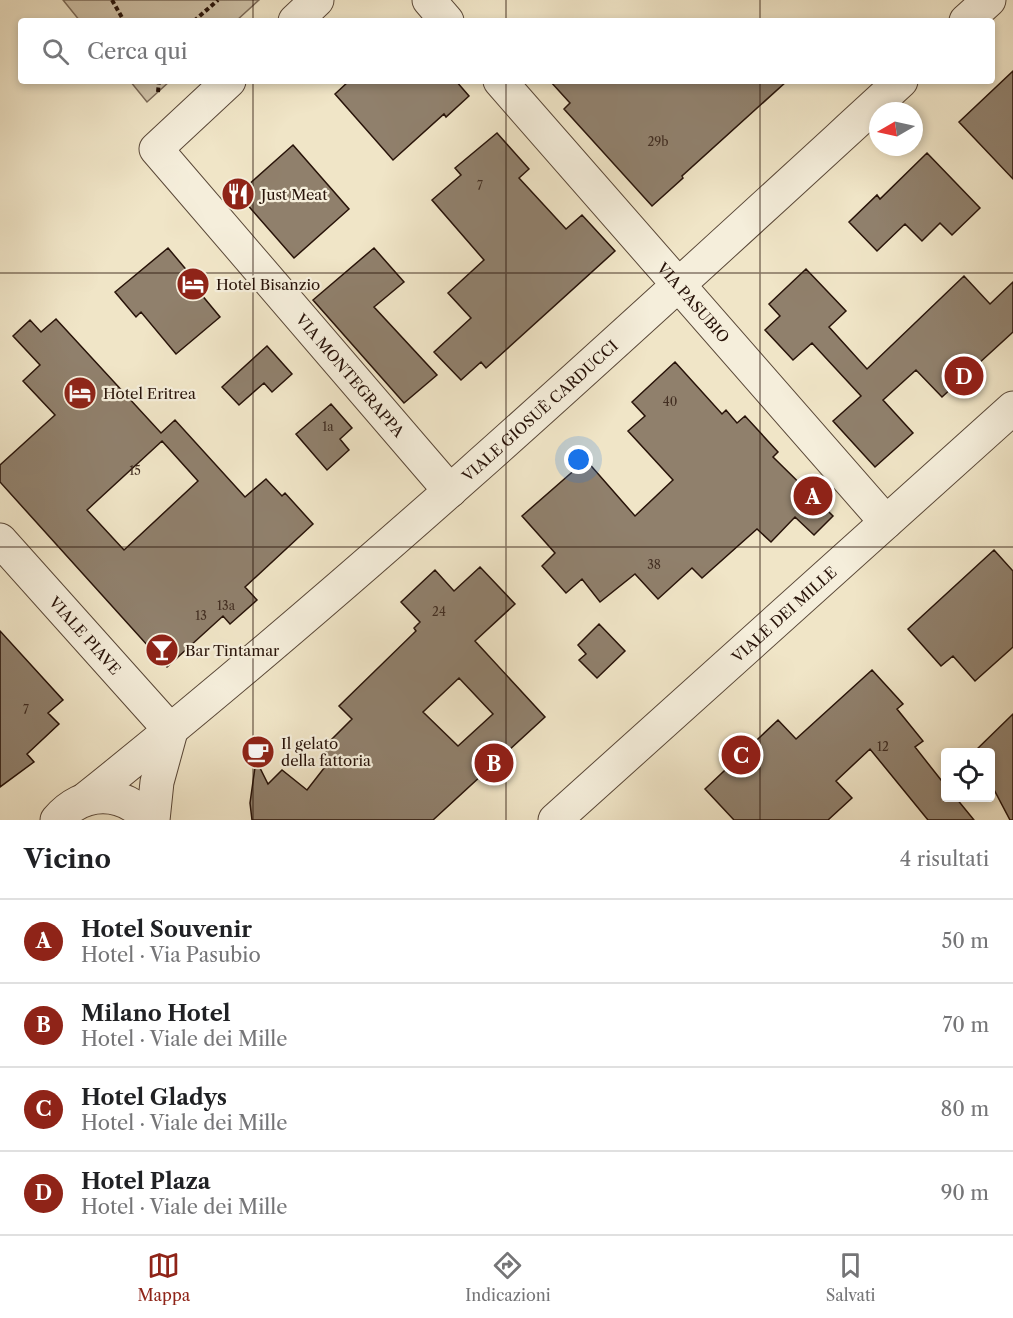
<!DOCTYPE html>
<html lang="it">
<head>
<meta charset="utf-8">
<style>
  body { margin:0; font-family:"Libre Caslon Text",serif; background:#f6f6f6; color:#202124 }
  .controls { position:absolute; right:18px; bottom:18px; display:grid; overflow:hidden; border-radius:6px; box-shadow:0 3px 9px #0003 }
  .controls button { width:54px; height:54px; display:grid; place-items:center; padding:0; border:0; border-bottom:2px solid #e0e0e0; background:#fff; color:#202124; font:30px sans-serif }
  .compass { position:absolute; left:869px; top:102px; width:54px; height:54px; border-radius:50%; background:#fff; box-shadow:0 3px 9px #0003; rotate:261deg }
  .you { position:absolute; left:579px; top:460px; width:21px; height:21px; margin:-15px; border:4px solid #fff; border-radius:50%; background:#1a73e8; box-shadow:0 0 0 9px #1a73e833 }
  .badge { display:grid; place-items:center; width:39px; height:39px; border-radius:50%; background:#8f2418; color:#fff; font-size:20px; font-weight:700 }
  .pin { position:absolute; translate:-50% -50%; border:3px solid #fff; box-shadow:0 2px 6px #0006 }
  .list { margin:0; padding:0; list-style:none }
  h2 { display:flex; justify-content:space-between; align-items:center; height:78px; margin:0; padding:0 24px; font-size:26px }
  h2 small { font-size:20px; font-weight:400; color:#757577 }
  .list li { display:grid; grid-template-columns:39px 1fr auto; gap:18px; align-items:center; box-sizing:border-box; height:84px; padding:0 24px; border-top:2px solid #e0e0e0 }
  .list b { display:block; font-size:22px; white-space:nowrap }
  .list p { margin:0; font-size:20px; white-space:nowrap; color:#757577 }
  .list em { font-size:20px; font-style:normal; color:#757577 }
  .icon { flex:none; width:33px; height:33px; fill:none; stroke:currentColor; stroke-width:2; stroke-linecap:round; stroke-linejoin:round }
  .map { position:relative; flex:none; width:1013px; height:820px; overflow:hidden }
  .search { position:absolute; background:#fff; box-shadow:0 3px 9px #0003; left:18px; right:18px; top:18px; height:66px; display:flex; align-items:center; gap:15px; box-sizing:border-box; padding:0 21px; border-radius:6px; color:#757577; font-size:22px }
  .sheet { height:414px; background:#fff }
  nav { display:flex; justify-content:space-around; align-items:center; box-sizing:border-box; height:84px; border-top:2px solid #e0e0e0; background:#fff; font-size:16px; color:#757577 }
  nav a { display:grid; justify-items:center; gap:3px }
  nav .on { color:#8f2418 }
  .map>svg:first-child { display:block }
  .green { fill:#cec1a7; stroke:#7b6a58; stroke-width:1.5 }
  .building { fill:#90806c; stroke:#281309; stroke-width:1.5; fill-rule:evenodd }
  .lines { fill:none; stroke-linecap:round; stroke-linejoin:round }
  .minor-casing { stroke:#5a4838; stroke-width:35 }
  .path { stroke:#281309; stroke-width:4; stroke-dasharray:4.5 3; stroke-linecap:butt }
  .minor { stroke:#f5eedb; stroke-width:33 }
  .grid { fill:none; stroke:#281309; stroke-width:1.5; stroke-opacity:0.55 }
  .labels { text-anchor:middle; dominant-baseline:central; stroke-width:4.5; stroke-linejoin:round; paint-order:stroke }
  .number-label { font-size:12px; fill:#422e22 }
  .poi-label { font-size:15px; fill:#281309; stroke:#f5eedb; text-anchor:start }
  .street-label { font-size:15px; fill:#281309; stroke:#f5eedb }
</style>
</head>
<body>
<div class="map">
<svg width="1013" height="820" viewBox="0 0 1013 820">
  <rect width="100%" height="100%" fill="#f0e5c7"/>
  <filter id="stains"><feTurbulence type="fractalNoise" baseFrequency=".00333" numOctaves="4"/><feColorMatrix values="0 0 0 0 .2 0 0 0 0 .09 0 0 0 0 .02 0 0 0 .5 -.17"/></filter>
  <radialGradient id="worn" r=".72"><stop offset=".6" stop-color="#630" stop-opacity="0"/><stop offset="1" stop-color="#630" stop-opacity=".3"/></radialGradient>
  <path class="green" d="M63,0H259L236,21H80Z
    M130,81H170L147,102Z"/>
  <path class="building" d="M1013,71V179L959,122Z
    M349,81H456L469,96L446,117L444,114L393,160L335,94Z
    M550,81H787L682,176L683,178L652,206L564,109L570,103Z
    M497,133L529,169L519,178L566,229L582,215L615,251L486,368L481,362L461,380L434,352L471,318L448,293L484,260L432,200L461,175L455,168Z
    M293,145L349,209L294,258L238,194Z
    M927,153L980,208L952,235L940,223L922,241L905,224L877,251L849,222L877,195L880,199Z
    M168,248L189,273L186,276L220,317L176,354L141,312L136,317L115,292Z
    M374,248L404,282L374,307L437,375L404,403L313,300Z
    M806,269L846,311L829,327L867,369L964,276L990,304L1013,282V332L942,397L916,370L883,400L913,433L875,467L833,421L861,396L812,343L793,360L765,330L780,316L769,304Z
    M56,319L161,433L175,420L245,497L266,479L282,496L285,493L313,524L245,587L257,600L230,624L223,616L167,667L0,482V465L55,415L23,381L40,365L13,336L30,320L41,332ZM162,441L198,481L124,550L87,510Z
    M267,346L292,374L272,392L264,383L239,405L222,387Z
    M675,362L722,414L726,410L737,423L745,416L778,452L773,457L833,516L814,535L795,517L771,542L757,529L702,578L692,568L658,599L635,574L600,602L582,579L566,593L542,566L555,553L522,516L586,460L635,516L673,480L628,431L645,416L632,402Z
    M331,404L352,428L340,439L349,450L327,470L296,434Z
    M994,550L1013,571V647L975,681L953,656L941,666L908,629Z
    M480,567L515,604L475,641L545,717L433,820H252L250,803L256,760L268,784L282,770L307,790L328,763L325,746L352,719L339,706L416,631L414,628L420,622L401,602L435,570L454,591ZM459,678L493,714L458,746L423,712Z
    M599,624L625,651L597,678L579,660L586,654L578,645Z
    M0,631L63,700L48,713L59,724L27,754L34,762L0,787Z
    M872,670L903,704L897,709L923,741L915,747L945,785V798H956L974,820H928L870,749L836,781L852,798L828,820H734L705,789L778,720L796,739Z
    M1013,714V820H1010L990,782V753H973Z"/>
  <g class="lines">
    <defs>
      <g id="minor">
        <path d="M429,0L447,21"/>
        <path d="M295,21L317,0"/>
        <path d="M966,21L989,0"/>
        <path id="s1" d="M229,81L156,149L450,491"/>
        <path id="s2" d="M500,81L886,522"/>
        <path id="s3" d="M0,540L171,731"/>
        <path id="s4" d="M87,798C369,572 635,325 901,81"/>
        <path d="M57,820C83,789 123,789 149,820"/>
        <path d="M153,820L157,782L171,731"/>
        <path id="s5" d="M555,820L1013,408"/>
      </g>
    </defs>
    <use href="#minor" class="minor-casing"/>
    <path class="path" d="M112,0L124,21
      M194,21L218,0
      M158,92L159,81"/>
    <use href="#minor" class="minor"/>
  </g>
  <path class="grid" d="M253,0V21M506,0V21M760,0V21M253,81V820M506,81V820M760,81V820M0,273H1013M0,547H1013"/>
  <defs>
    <symbol id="restaurant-disc" viewBox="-11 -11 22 22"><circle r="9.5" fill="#8f2418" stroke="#f5eedb"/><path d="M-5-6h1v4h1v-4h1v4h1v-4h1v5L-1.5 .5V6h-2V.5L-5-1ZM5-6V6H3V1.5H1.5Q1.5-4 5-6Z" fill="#fff"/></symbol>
    <symbol id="hotel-disc" viewBox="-11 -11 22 22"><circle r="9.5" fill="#8f2418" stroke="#f5eedb"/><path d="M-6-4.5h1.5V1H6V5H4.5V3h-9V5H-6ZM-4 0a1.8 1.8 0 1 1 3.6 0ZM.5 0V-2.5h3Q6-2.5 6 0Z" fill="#fff"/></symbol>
    <symbol id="bar-disc" viewBox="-11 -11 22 22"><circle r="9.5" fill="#8f2418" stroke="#f5eedb"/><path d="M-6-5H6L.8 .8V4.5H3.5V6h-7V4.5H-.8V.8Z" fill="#fff"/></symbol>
    <symbol id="cafe-disc" viewBox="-11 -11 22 22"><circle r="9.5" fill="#8f2418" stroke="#f5eedb"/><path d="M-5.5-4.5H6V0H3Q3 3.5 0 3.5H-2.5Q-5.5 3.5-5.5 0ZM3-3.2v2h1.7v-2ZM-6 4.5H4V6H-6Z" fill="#fff"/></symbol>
  </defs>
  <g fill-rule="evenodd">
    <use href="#restaurant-disc" x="219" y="175" width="38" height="38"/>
    <use href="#hotel-disc" x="174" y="265" width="38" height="38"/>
    <use href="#hotel-disc" x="61" y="374" width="38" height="38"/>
    <use href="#bar-disc" x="143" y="631" width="38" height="38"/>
    <use href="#cafe-disc" x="239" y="733" width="38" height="38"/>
  </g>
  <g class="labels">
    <g class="number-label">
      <text x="658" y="141">29b</text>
      <text x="480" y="185">7</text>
      <text x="670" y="401">40</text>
      <text x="328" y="426">1a</text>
      <text x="135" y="470">15</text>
      <text x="654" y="564">38</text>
      <text x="226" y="605">13a</text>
      <text x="439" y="611">24</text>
      <text x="201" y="615">13</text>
      <text x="26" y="709">7</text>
      <text x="883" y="746">12</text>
    </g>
    <g class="poi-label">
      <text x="261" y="194">Just Meat</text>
      <text x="216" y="284">Hotel Bisanzio</text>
      <text x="103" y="393">Hotel Eritrea</text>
      <text x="185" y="650">Bar Tintamar</text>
      <text x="281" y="743">Il gelato<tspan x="281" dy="17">della fattoria</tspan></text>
    </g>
    <g class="street-label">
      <text stroke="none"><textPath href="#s2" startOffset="294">VIA PASUBIO</textPath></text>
      <text stroke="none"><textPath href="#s1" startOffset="398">VIA MONTEGRAPPA</textPath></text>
      <text stroke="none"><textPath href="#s4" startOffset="596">VIALE GIOSUÈ CARDUCCI</textPath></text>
      <text stroke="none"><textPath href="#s5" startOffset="308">VIALE DEI MILLE</textPath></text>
      <text stroke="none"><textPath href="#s3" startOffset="128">VIALE PIAVE</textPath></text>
    </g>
  </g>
  <rect width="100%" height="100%" filter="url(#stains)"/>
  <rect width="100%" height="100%" fill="url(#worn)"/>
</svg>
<div class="controls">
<button><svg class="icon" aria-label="locate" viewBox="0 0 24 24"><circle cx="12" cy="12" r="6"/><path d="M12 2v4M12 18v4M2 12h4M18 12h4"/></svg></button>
</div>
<svg class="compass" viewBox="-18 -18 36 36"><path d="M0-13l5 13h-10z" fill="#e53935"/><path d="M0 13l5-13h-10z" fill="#757577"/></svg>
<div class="you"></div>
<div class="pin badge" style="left:813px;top:496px">A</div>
<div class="pin badge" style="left:494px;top:763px">B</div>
<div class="pin badge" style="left:741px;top:755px">C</div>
<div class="pin badge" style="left:964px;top:376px">D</div>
<div class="search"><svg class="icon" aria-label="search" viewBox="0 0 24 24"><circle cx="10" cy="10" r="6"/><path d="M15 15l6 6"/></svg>Cerca qui</div>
</div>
<section class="sheet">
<h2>Vicino<small>4 risultati</small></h2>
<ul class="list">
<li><span class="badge">A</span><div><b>Hotel Souvenir</b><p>Hotel · Via Pasubio</p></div><em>50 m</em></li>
<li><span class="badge">B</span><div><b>Milano Hotel</b><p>Hotel · Viale dei Mille</p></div><em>70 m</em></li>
<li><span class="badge">C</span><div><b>Hotel Gladys</b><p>Hotel · Viale dei Mille</p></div><em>80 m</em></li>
<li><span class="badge">D</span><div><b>Hotel Plaza</b><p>Hotel · Viale dei Mille</p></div><em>90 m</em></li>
</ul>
</section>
<nav>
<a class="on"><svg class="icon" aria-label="map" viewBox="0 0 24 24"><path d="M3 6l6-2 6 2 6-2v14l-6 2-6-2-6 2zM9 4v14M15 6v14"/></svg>Mappa</a>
<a><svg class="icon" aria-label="directions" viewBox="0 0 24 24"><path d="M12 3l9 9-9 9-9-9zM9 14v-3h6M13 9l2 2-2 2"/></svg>Indicazioni</a>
<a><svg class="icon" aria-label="saved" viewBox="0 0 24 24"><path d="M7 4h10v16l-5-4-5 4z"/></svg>Salvati</a>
</nav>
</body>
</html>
